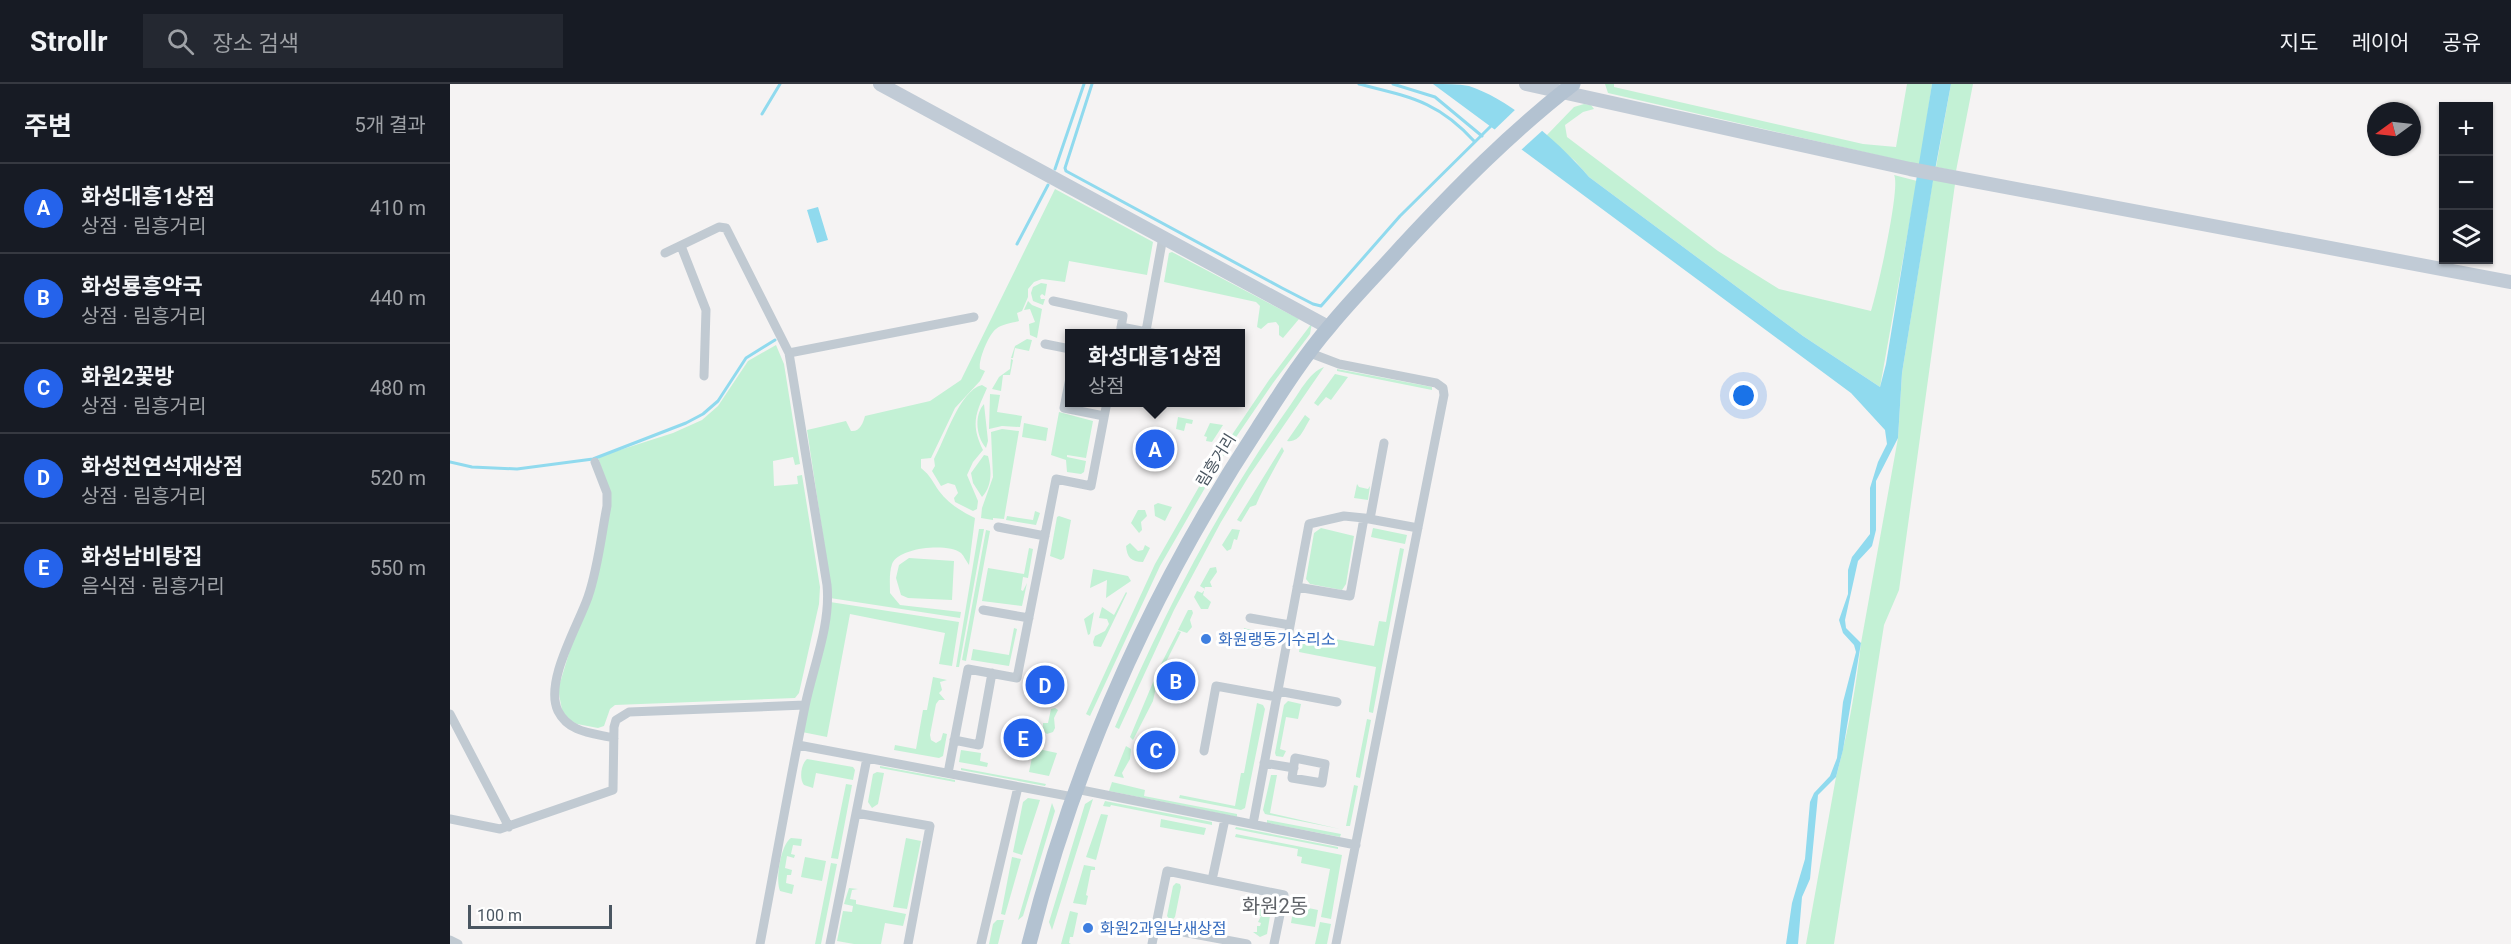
<!DOCTYPE html>
<html lang="ko">
<head>
<meta charset="utf-8">
<style>
  body { margin:0; font-family:Roboto,"Noto Sans KR",sans-serif; background:#242831; color:#f1f3f6 }
  .controls { position:absolute; right:18px; top:18px; display:grid; overflow:hidden; border-radius:0px; box-shadow:0 2px 4px #0004 }
  .controls button { width:54px; height:54px; display:grid; place-items:center; padding:0; border:0; border-bottom:2px solid #363941; background:#171b24; color:#f1f3f6; font:30px sans-serif }
  .compass { position:absolute; left:1917px; top:18px; width:54px; height:54px; border-radius:50%; background:#171b24; box-shadow:0 2px 4px #0004; rotate:255deg }
  .scale { position:absolute; left:18px; bottom:15px; width:144px; box-sizing:border-box; padding-left:6px; border:3px solid #4a5661; border-top:0; font-size:16px; line-height:21px; white-space:nowrap; color:#4a5661; -webkit-text-stroke:4px #fff; paint-order:stroke }
  .you { position:absolute; left:1294px; top:312px; width:21px; height:21px; margin:-15px; border:4px solid #fff; border-radius:50%; background:#1a73e8; box-shadow:0 0 0 9px #1a73e833 }
  .badge { display:grid; place-items:center; width:39px; height:39px; border-radius:50%; background:#2563eb; color:#fff; font-size:20px; font-weight:700 }
  .pin { position:absolute; translate:-50% -50%; border:3px solid #fff; box-shadow:0 2px 6px #0006 }
  .popup { position:absolute; left:615px; top:245px; width:180px; height:78px; box-sizing:border-box; display:grid; place-content:center; border-radius:0px; background:#171b24; filter:drop-shadow(0 2px 4px #0005); font-size:20px; white-space:nowrap; color:#9ea1a6 }
  .popup b { font-size:22px; color:#f1f3f6 }
  .popup::after { content:''; position:absolute; left:50%; top:100%; margin-left:-12px; border:12px solid transparent; border-top-color:#171b24 }
  .list { margin:0; padding:0; list-style:none }
  h2 { display:flex; justify-content:space-between; align-items:center; height:78px; margin:0; padding:0 24px; font-size:26px }
  h2 small { font-size:20px; font-weight:400; color:#9ea1a6 }
  .list li { display:grid; grid-template-columns:39px 1fr auto; gap:18px; align-items:center; box-sizing:border-box; height:90px; padding:0 24px; border-top:2px solid #363941 }
  .list b { display:block; font-size:22px; white-space:nowrap }
  .list p { margin:0; font-size:20px; white-space:nowrap; color:#9ea1a6 }
  .list em { font-size:20px; font-style:normal; color:#9ea1a6 }
  .icon { flex:none; width:33px; height:33px; fill:none; stroke:currentColor; stroke-width:2; stroke-linecap:round; stroke-linejoin:round }
  .map { position:relative; flex:none; width:2061px; height:860px; overflow:hidden }
  header { display:flex; align-items:center; gap:36px; box-sizing:border-box; height:84px; padding:0 30px; background:#171b24; border-bottom:2px solid #363941 }
  header strong { font-size:28px }
  nav { display:flex; gap:33px; margin-inline-start:auto; font-size:21px }
  .search { width:420px; height:54px; background:#242831; display:flex; align-items:center; gap:15px; box-sizing:border-box; padding:0 21px; border-radius:0px; color:#9ea1a6; font-size:22px }
  main { display:flex }
  aside { flex:1; background:#171b24 }
  .map>svg:first-child { display:block }
  .green { fill:#c3f1d5 }
  .water { fill:#90daee }
  .pier { fill:#f5f3f3 }
  .lines { fill:none; stroke-linecap:round; stroke-linejoin:round }
  .stream { stroke:#90daee; stroke-width:3 }
  .street { stroke:#c1cad2; stroke-width:9 }
  .secondary { stroke:#c1cbd6; stroke-width:14 }
  .primary { stroke:#b3c2d1; stroke-width:15 }
  .shop-dot { fill:#3f7fe0; stroke:#fff; stroke-width:2 }
  .labels { text-anchor:middle; dominant-baseline:central; stroke-width:6; stroke-linejoin:round; paint-order:stroke }
  .street-label { font-size:16px; fill:#4a5661; stroke:#fff }
  .shop-label { font-size:16px; fill:#366cbe; stroke:#fff; text-anchor:start }
  .quarter-label { font-size:20px; fill:#5f6368; stroke:#fff }
</style>
</head>
<body>
<header>
<strong>Strollr</strong>
<div class="search"><svg class="icon" aria-label="search" viewBox="0 0 24 24"><circle cx="10" cy="10" r="6"/><path d="M15 15l6 6"/></svg>장소 검색</div>
<nav><a>지도</a><a>레이어</a><a>공유</a></nav>
</header>
<main>
<aside>
<h2>주변<small>5개 결과</small></h2>
<ul class="list">
<li><span class="badge">A</span><div><b>화성대흥1상점</b><p>상점 · 림흥거리</p></div><em>410 m</em></li>
<li><span class="badge">B</span><div><b>화성룡흥약국</b><p>상점 · 림흥거리</p></div><em>440 m</em></li>
<li><span class="badge">C</span><div><b>화원2꽃방</b><p>상점 · 림흥거리</p></div><em>480 m</em></li>
<li><span class="badge">D</span><div><b>화성천연석재상점</b><p>상점 · 림흥거리</p></div><em>520 m</em></li>
<li><span class="badge">E</span><div><b>화성남비탕집</b><p>음식점 · 림흥거리</p></div><em>550 m</em></li>
</ul>
</aside>
<div class="map">
<svg width="2061" height="860" viewBox="0 0 2061 860">
  <rect width="100%" height="100%" fill="#f5f3f3"/>
  <path class="green" d="M1155,0H1164V3L1413,60L1446,63L1457,0H1482L1470,81L1158,9Z
    M1501,0H1523L1506,87L1486,83Z
    M1134,20L1141,21L1144,25L1133,28L1115,41L1117,53L1268,167L1329,205L1421,227C1427,209 1451,102 1444,91L1467,97L1430,303L1353,252L1139,93L1125,77L1096,52L1124,23Z
    M1483,95L1505,100L1449,506L1434,541L1384,860H1356L1386,693C1398,649 1406,604 1411,559L1448,354L1452,289Z
    M605,105L703,158L697,191L619,177L615,198L592,195L584,198L578,205V213L572,227L567,229L569,237C562,239 552,240 546,245C539,250 528,276 530,285L535,287L530,297L505,324L481,374L471,375V384C481,392 482,397 489,407C498,419 512,428 525,434L519,481C516,477 514,472 511,469C498,459 449,463 442,480C439,489 440,500 440,509L450,521L511,528L510,534L380,514L381,505L357,346L396,337L401,347C410,348 413,339 415,332L480,317L511,296Z
    M722,168L849,235L833,254L829,251V242L826,238L818,239L811,245L807,243L810,222L806,218L714,198L719,169Z
    M591,199L597,200L595,212L592,210L590,212L591,215H595L593,221L583,217L581,209L583,203Z
    M578,217L582,221L592,225L587,254L580,251L579,240L585,238L580,225L574,226Z
    M862,239L860,250L823,299L769,378L765,376L819,296Z
    M577,255L582,256L579,267L565,264L563,274H561L565,262Z
    M326,261L334,280L350,380L345,381L343,373L323,377L324,402L348,400L347,392L352,391L370,503L369,520L349,609L345,614L165,621L160,625L154,642L148,644L127,640L117,635L112,626L109,610V602L123,556L142,512L159,408L148,373L223,349L252,336L268,322L298,277Z
    M561,275L563,276L560,291H553L551,307L542,305L549,293L560,285Z
    M874,283L799,392L771,438L724,526L669,645L665,643C713,531 768,423 839,323C848,311 859,288 874,283Z
    M887,285L982,303V306L887,287Z
    M885,290L898,293L881,316L876,313L868,322L864,319Z
    M532,301L537,304C526,329 520,340 533,366L523,378L517,391L528,417L527,425L523,427L505,418L504,414L508,409L505,401L498,399L491,402L482,387L485,382L484,375C495,356 509,307 532,301Z
    M540,310L550,311L547,328L572,332L570,343L552,342L539,345Z
    M534,320L538,357L536,364C526,353 524,331 534,320Z
    M609,328L643,337L636,374L617,371V373L636,377L634,388L631,390L617,388L616,376L601,371Z
    M855,331L860,335C854,344 850,359 837,357Z
    M728,333L743,336L742,340L736,339L734,347L726,345Z
    M574,339L598,344L596,357L572,353Z
    M760,339L773,341L762,358L756,357L757,353L754,352Z
    M552,345L569,347L554,435L543,434V436L531,434L532,424L543,393L541,348Z
    M832,363L834,367C824,385 814,403 806,421L800,423L791,438L787,436Z
    M534,371L538,372C542,387 542,402 532,413L523,399L521,389Z
    M762,380L767,383L710,482L640,632L636,630L705,480Z
    M907,400L909,403L918,405L920,402L918,416L904,414Z
    M708,419L722,423L715,437L705,432L704,421Z
    M688,426H695L697,432L691,438L692,446L689,449L681,439Z
    M585,427L590,429L586,441L556,436L557,432L583,436Z
    M609,432L621,436L614,474L611,476L600,472L607,433Z
    M871,444L904,452L896,500L892,506L860,500L856,495L864,449Z
    M923,444L957,451L955,460L921,453Z
    M529,445H534L509,583H506Z
    M782,445L790,446L787,456L784,455L781,465L777,467L772,461Z
    M536,446L540,447L516,577L512,576Z
    M680,459L688,467L693,466L695,461L700,464L693,478C681,478 677,473 676,462Z
    M579,464L583,465L578,494L573,493L571,506L573,507L577,499L572,522L532,517L538,484L574,490Z
    M950,464L954,465L923,629L919,628V625L926,583L849,568L852,549L924,562L929,537L936,538Z
    M459,474L504,477L502,516L458,514L451,511L446,494L449,481Z
    M766,483L767,488L760,498L762,503H755L753,511L761,518L758,525H751L744,513L747,507L752,509L755,505L750,502L760,484Z
    M643,485L678,492L681,497L656,514L657,496L640,504Z
    M676,508L677,509L651,563L644,562L643,558L645,552L655,547L659,540L657,535L649,534L652,523L664,531Z
    M380,518L509,538L502,582L489,580L495,549L400,530L377,653L352,648Z
    M738,526H742L743,529L740,536L742,543L737,549L728,546Z
    M644,528L640,550L638,551L634,535Z
    M564,544L567,545L559,582L521,576L523,565L559,571Z
    M794,544L801,546L800,557L821,561L820,565L791,559Z
    M728,547L731,548L713,584L710,582Z
    M483,593L497,596L490,598L492,606L489,609L495,616H489L486,620L480,651L481,656L486,659L491,656L493,649L497,650L493,672L489,674L444,666L445,661L466,665L473,626H477Z
    M704,596L707,598L703,617L683,656L680,653Z
    M838,617L851,620L848,635L836,633L830,665L836,667L833,673L826,672L825,669L834,621Z
    M807,619L813,621L815,625L795,724L791,726L729,714L730,711L785,722L791,689H794Z
    M605,624L608,626L604,634L605,644L603,648L597,650L593,647V639H598L601,625Z
    M917,635L921,636L910,694L906,693V691Z
    M676,662L681,665L680,675L672,689L674,694L664,692Z
    M584,664L607,669L599,692L579,688Z
    M511,666L531,669L530,677L538,679L537,683L509,678Z
    M357,675L403,683L405,686L403,696L366,689L363,704L354,701C349,695 351,680 357,675Z
    M430,682L505,696V698L430,684Z
    M511,684L596,700L595,702L511,686Z
    M427,688L434,689L428,720L422,724L418,718L423,690Z
    M821,691H827L820,729L890,745L815,730L813,726Z
    M662,698L695,706L694,712L787,730V733L659,707Z
    M396,700L402,701L388,775L381,774Z
    M904,701L908,702L900,742H896Z
    M578,714L590,716L572,771L563,768L573,718Z
    M643,715L602,846L599,838L635,720Z
    M655,717L762,738V741L661,721L660,723L653,722Z
    M602,719L605,727L573,832L568,836Z
    M651,730L658,731L646,776L636,773Z
    M711,735L756,744L754,751L710,743Z
    M817,736L891,750L890,753L817,739Z
    M786,743L888,763V765L785,745Z
    M786,750L892,771L881,835L871,833L880,785L851,779L852,773L847,772L848,765L785,753Z
    M341,754L352,755L351,762L343,761L341,770L345,771L344,774L337,772L335,784L342,786L341,791H337L336,799L344,801L342,810L330,807C325,796 331,760 341,754Z
    M456,754L471,757L457,825L443,823Z
    M355,773L376,777L372,797L351,793Z
    M562,773L571,775L555,831L551,830Z
    M381,779L387,780L371,860H365Z
    M634,781L645,783V786H641L636,811L638,812L636,821L623,819Z
    M726,799L730,800L731,803L725,833L721,837L717,832L723,802Z
    M399,804L408,805L402,806L400,815L406,816V820L456,830L453,842L435,839L431,860H404L387,857L393,827L402,828L403,822L394,820Z
    M809,814L819,816L822,820L817,850L810,853L803,848H807V842H810L811,839L808,838L811,832H806Z
    M844,821L868,826L865,843L841,839Z
    M620,827L628,829L623,853H620L619,859L621,860H611Z
    M547,836H554L548,860H539L543,840Z
    M870,838L881,840L877,860H865Z"/>
  <path class="water" d="M983,0C995,0 1008,0 1019,2C1060,15 1112,61 1139,93L1353,252L1430,303L1436,280L1482,0H1501L1483,97L1452,289L1448,354L1426,397V446L1422,462L1408,477L1395,536L1396,544L1411,559L1393,666L1386,693L1368,711L1360,795L1352,813L1348,860H1336L1342,819L1355,775L1360,718L1364,709L1380,692L1387,674L1393,618L1406,568L1404,561L1393,549L1389,536L1398,510V486L1402,473L1420,450V404L1428,378L1437,360L1435,346L1401,309Z
    M368,123L378,156L367,159L357,126Z"/>
  <path class="pier" d="M1067,24L1093,46L1070,67L1041,49Z"/>
  <g class="lines">
    <path class="stream" d="M642,0L615,84L616,87L832,204L863,220L871,222L950,132L1041,42
      M909,0C960,13 988,17 1025,58
      M943,0L985,13L1032,52
      M312,30L330,0
      M605,85L634,0
      M567,160L598,101
      M0,378L22,383L67,385L143,375L236,339L253,330L268,317L296,274L325,256"/>
    <path class="street" d="M231,162L256,226L254,292
      M215,169L269,143L276,144L339,269L377,501C381,541 363,583 355,622C339,701 325,781 310,860
      M603,217L673,232L670,250
      M671,243L707,250
      M696,247L713,153
      M595,260L620,265
      M339,269L524,233
      M860,269L889,280L986,299L993,304L994,311L886,860
      M620,294L614,324L654,332
      M145,378L157,409V422C151,453 148,484 138,513C128,542 94,598 108,627C119,649 143,649 164,654
      M920,435L934,359
      M548,443L595,452
      M847,503L900,512L914,434
      M533,526L579,534
      M800,534L840,541
      M828,607L887,618
      M0,630L59,743
      M504,656L529,661L542,589
      M348,661L623,713
      M754,667L766,602L827,613
      M845,674L875,680L872,699L842,694Z
      M814,679L844,684
      M498,689L518,585L567,594L606,395L641,402L657,318
      M626,705L906,761
      M406,729L480,742L458,860
      M0,735L50,745L163,706L164,643L166,636L179,628L355,621
      M803,740L859,440L894,432L914,434L968,444
      M762,796L775,735
      M706,843L797,860
      M0,856L8,860
      M380,860L417,674
      M531,860L568,703
      M702,860L717,787L834,811L824,860"/>
    <path class="secondary" d="M430,0L878,243
      M1076,0L1460,85L2061,198"/>
    <path class="primary" d="M579,860C625,677 704,502 808,344C830,310 853,273 880,242C903,214 929,188 953,161C1006,104 1061,48 1123,0"/>
  </g>
  <g class="shop-dot">
    <circle cx="756" cy="555" r="6"/>
    <circle cx="638" cy="844" r="6"/>
  </g>
  <g class="labels">
    <g class="street-label">
      <text transform="translate(766 376) rotate(-58)">림흥거리</text>
    </g>
    <g class="shop-label">
      <text x="768" y="555">화원랭동기수리소</text>
      <text x="650" y="844">화원2과일남새상점</text>
    </g>
    <g class="quarter-label">
      <text x="825" y="822">화원2동</text>
    </g>
  </g>
</svg>
<div class="controls">
<button>+</button>
<button>−</button>
<button><svg class="icon" aria-label="layers" viewBox="0 0 24 24"><path d="M12 4l9 5-9 5-9-5zM3 14l9 5 9-5"/></svg></button>
</div>
<svg class="compass" viewBox="-18 -18 36 36"><path d="M0-13l5 13h-10z" fill="#e53935"/><path d="M0 13l5-13h-10z" fill="#9ea1a6"/></svg>
<div class="scale">100 m</div>
<div class="you"></div>
<div class="pin badge" style="left:705px;top:365px">A</div>
<div class="popup"><b>화성대흥1상점</b>상점</div>
<div class="pin badge" style="left:726px;top:597px">B</div>
<div class="pin badge" style="left:706px;top:666px">C</div>
<div class="pin badge" style="left:595px;top:601px">D</div>
<div class="pin badge" style="left:573px;top:654px">E</div>
</div>
</main>
</body>
</html>
